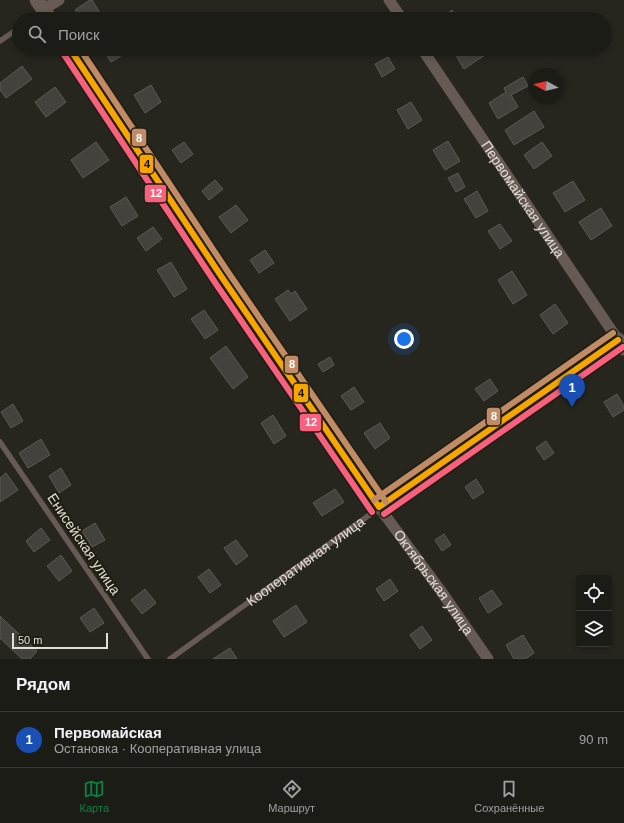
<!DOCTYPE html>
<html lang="ru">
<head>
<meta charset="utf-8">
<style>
  body { margin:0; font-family:Helvetica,sans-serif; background:#25251f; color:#f1f3f6 }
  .controls { position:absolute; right:12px; bottom:12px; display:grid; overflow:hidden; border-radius:4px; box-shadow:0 2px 6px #0003 }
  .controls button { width:36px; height:36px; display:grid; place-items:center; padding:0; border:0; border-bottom:1px solid #3a3a35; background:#1c1c16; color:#f1f3f6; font:20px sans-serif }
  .compass { position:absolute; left:528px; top:68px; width:36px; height:36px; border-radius:50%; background:#1c1c16; box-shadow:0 2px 6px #0003; rotate:278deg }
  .scale { position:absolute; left:12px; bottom:10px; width:96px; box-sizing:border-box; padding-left:4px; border:2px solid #e2e0d8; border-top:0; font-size:11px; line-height:14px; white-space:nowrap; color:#e2e0d8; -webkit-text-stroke:3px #201d11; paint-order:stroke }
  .you { position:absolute; left:404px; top:339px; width:14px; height:14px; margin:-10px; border:3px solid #fff; border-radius:50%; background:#1a73e8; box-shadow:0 0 0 6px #1a73e833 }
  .badge { display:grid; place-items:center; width:26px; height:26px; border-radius:50%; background:#0b8043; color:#fff; font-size:13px; font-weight:700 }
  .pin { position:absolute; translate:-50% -33px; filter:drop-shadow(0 1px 2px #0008) }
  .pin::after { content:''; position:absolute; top:21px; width:14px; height:12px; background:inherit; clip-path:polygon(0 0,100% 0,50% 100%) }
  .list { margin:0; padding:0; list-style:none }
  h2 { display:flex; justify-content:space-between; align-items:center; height:52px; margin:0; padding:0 16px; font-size:17px }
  h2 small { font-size:13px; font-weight:400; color:#a0a1a1 }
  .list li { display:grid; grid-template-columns:26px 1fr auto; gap:12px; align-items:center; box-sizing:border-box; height:56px; padding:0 16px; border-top:1px solid #3a3a35 }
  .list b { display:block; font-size:15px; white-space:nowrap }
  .list p { margin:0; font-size:13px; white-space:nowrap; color:#a0a1a1 }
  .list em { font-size:13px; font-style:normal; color:#a0a1a1 }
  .icon { flex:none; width:22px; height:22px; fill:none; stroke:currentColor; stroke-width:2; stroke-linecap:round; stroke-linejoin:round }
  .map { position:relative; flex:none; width:624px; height:659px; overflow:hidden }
  .search { position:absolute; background:#1c1c16; box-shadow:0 2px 6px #0003; left:12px; right:12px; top:12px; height:44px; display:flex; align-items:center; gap:10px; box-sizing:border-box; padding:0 14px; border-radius:22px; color:#a0a1a1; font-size:15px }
  .sheet { height:108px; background:#1c1c16 }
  nav { display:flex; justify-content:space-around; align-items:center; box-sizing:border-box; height:56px; border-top:1px solid #3a3a35; background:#1c1c16; font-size:11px; color:#a0a1a1 }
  nav a { display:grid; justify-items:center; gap:2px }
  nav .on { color:#0b8043 }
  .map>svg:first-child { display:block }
  .building { fill:#43423d; stroke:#5b5a54 }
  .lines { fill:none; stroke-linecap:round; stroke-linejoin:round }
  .lane { stroke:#675a54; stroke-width:5.5 }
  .street { stroke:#675a54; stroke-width:11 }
  .secondary { stroke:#685b54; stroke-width:15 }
  .bus-1-casing { stroke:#201d11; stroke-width:9 }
  .bus-2-casing { stroke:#201d11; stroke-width:9 }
  .bus-3-casing { stroke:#201d11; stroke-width:9 }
  .bus-1 { stroke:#f7a600; stroke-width:6 }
  .bus-2 { stroke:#f8607d; stroke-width:6 }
  .bus-3 { stroke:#c18c65; stroke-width:6 }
  .labels { text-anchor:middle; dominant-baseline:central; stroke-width:4; stroke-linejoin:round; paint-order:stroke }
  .street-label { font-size:14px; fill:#e2e0d8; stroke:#201d11 }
  .line-badge { stroke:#201d11; stroke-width:1.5 }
  .badge-label { font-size:11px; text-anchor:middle; font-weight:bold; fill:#fff }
  .pale-badge-label { font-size:11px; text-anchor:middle; font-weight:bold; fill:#111 }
</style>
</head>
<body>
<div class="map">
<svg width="624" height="659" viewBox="0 0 624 659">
  <rect width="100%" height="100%" fill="#26251e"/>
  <path class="building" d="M90,0H92L100,13L90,19H81L75,10Z
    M452,10L458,19H439Z
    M103,49H121L124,54L111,62Z
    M358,49H372L362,55Z
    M458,49H490L491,51L464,69L454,52Z
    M388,57L395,69L382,77L375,64Z
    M22,66L32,79L6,98L0,90V83Z
    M523,77L528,86L511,95L518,107L498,119L489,103L506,92L504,88Z
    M151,85L161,102L145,113L134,95Z
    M55,87L66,102L46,117L35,102Z
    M411,102L422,120L408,129L397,110Z
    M534,111L544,127L514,145L505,130Z
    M448,141L460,161L445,170L433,150Z
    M96,142L109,160L83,178L71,160Z
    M184,142L193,154L181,163L172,150Z
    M542,142L552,156L534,169L524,155Z
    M458,173L465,187L456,192L448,178Z
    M215,180L223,189L209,200L202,191Z
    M573,181L585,200L565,212L553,193Z
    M477,191L488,211L476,218L464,199Z
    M126,197L138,216L122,226L110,207Z
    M236,205L248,220L231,233L219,217Z
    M601,208L612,226L591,240L579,222Z
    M500,224L512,241L500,249L488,231Z
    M153,227L162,239L146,251L137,238Z
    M265,250L274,263L259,273L250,260Z
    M171,262L187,289L174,297L157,270Z
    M512,271L527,295L513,304L498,280Z
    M288,290L291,294L295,291L307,309L290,321L275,299Z
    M555,304L568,323L553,334L540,315Z
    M204,310L218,330L205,339L191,319Z
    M226,346L248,377L233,389L210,358Z
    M330,357L334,365L323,372L318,364Z
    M490,379L498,391L484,401L475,389Z
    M354,387L364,402L351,410L341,396Z
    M617,394L624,406V410L613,417L604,402Z
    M13,404L23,421L11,428L1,412Z
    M273,415L286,436L274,444L261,423Z
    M380,423L390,438L375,449L364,433Z
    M41,439L50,455L28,468L19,453Z
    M546,441L554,453L544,460L536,448Z
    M61,468L71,485L59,493L49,476Z
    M6,473L18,490L0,502V478Z
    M476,479L484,492L473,499L465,487Z
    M335,489L344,502L322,516L313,503Z
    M95,523L105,540L92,547L82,531Z
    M41,528L50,540L34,552L26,541Z
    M444,534L451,545L442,551L435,540Z
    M236,540L248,556L236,565L224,548Z
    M61,555L72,571L59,581L47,566Z
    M209,569L221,585L210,593L198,577Z
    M390,579L398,591L384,601L376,589Z
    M145,589L156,603L142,614L131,600Z
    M492,590L502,604L488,613L479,598Z
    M296,605L307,622L284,637L273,621Z
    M94,608L104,623L90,632L80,618Z
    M0,616L37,651L30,659H22L0,638Z
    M422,626L432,640L420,649L410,635Z
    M523,635L534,653L525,659H514L506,645Z
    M230,648L237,659H213Z"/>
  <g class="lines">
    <g class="lane">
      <path d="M31,19L44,10"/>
      <path d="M0,41L19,28"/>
      <path d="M0,442L148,659"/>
      <path id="s1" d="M170,659L379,508"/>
    </g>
    <g class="street">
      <path d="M389,0L402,19"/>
      <path d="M44,9L59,0"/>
      <path id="s2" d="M422,49L618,340"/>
      <path id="s3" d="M379,507L441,591L488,659"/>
    </g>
    <path class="secondary" d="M37,0L50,19
      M70,49L221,276L379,507L618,340L624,348"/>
    <defs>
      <path id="bus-1" d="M70,49L221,276L379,507
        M379,507L618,340"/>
      <path id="bus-2" d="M63,53L214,281L372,512
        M384,514L623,347"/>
      <path id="bus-3" d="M80,49L228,272L386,502
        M374,500L613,333"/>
    </defs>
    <use href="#bus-1" class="bus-1-casing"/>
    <use href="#bus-2" class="bus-2-casing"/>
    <use href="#bus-3" class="bus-3-casing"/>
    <use href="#bus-1" class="bus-1"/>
    <use href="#bus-2" class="bus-2"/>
    <use href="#bus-3" class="bus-3"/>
  </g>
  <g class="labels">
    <g class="street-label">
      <text stroke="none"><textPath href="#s2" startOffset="181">Первомайская улица</textPath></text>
      <text transform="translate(84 544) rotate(56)">Енисейская улица</text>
      <text stroke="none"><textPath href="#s1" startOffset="167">Кооперативная улица</textPath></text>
      <text stroke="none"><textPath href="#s3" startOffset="93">Октябрьская улица</textPath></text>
    </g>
  </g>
  <g class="line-badge">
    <rect x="131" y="128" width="16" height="19" rx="4" fill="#c18c65"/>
    <rect x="139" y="154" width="15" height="20" rx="4" fill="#f7a600"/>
    <rect x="144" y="184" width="23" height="19" rx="4" fill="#f8607d"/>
    <rect x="284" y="355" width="15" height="19" rx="4" fill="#c18c65"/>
    <rect x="293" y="383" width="16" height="20" rx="4" fill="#f7a600"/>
    <rect x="486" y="407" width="15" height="19" rx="4" fill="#c18c65"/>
    <rect x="299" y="413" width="23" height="19" rx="4" fill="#f8607d"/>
  </g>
  <g class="badge-label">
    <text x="139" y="142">8</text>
    <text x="156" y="197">12</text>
    <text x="292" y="368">8</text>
    <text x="494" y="420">8</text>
    <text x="311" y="426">12</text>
  </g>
  <g class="pale-badge-label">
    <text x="147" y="168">4</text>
    <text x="301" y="397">4</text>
  </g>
</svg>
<div class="controls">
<button><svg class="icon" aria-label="locate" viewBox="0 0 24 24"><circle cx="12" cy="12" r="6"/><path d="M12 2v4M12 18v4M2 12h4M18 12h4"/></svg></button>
<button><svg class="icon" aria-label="layers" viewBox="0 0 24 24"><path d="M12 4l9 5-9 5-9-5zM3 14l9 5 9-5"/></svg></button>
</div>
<svg class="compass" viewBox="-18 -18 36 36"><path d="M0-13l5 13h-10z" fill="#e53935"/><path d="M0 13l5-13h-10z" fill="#a0a1a1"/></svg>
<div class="scale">50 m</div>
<div class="you"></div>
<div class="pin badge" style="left:572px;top:407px;background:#1a4fb4">1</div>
<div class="search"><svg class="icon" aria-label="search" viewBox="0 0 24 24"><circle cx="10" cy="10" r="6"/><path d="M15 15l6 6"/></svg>Поиск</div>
</div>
<section class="sheet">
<h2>Рядом<small></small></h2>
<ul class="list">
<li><span class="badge" style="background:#1a4fb4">1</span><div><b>Первомайская</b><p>Остановка · Кооперативная улица</p></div><em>90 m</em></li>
</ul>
</section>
<nav>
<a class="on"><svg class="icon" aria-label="map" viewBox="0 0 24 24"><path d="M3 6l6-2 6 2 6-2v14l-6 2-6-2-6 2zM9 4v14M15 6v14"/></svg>Карта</a>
<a><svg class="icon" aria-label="directions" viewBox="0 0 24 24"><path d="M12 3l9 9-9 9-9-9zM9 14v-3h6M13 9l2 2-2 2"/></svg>Маршрут</a>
<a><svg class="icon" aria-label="saved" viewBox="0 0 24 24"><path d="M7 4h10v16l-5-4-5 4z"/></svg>Сохранённые</a>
</nav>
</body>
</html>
